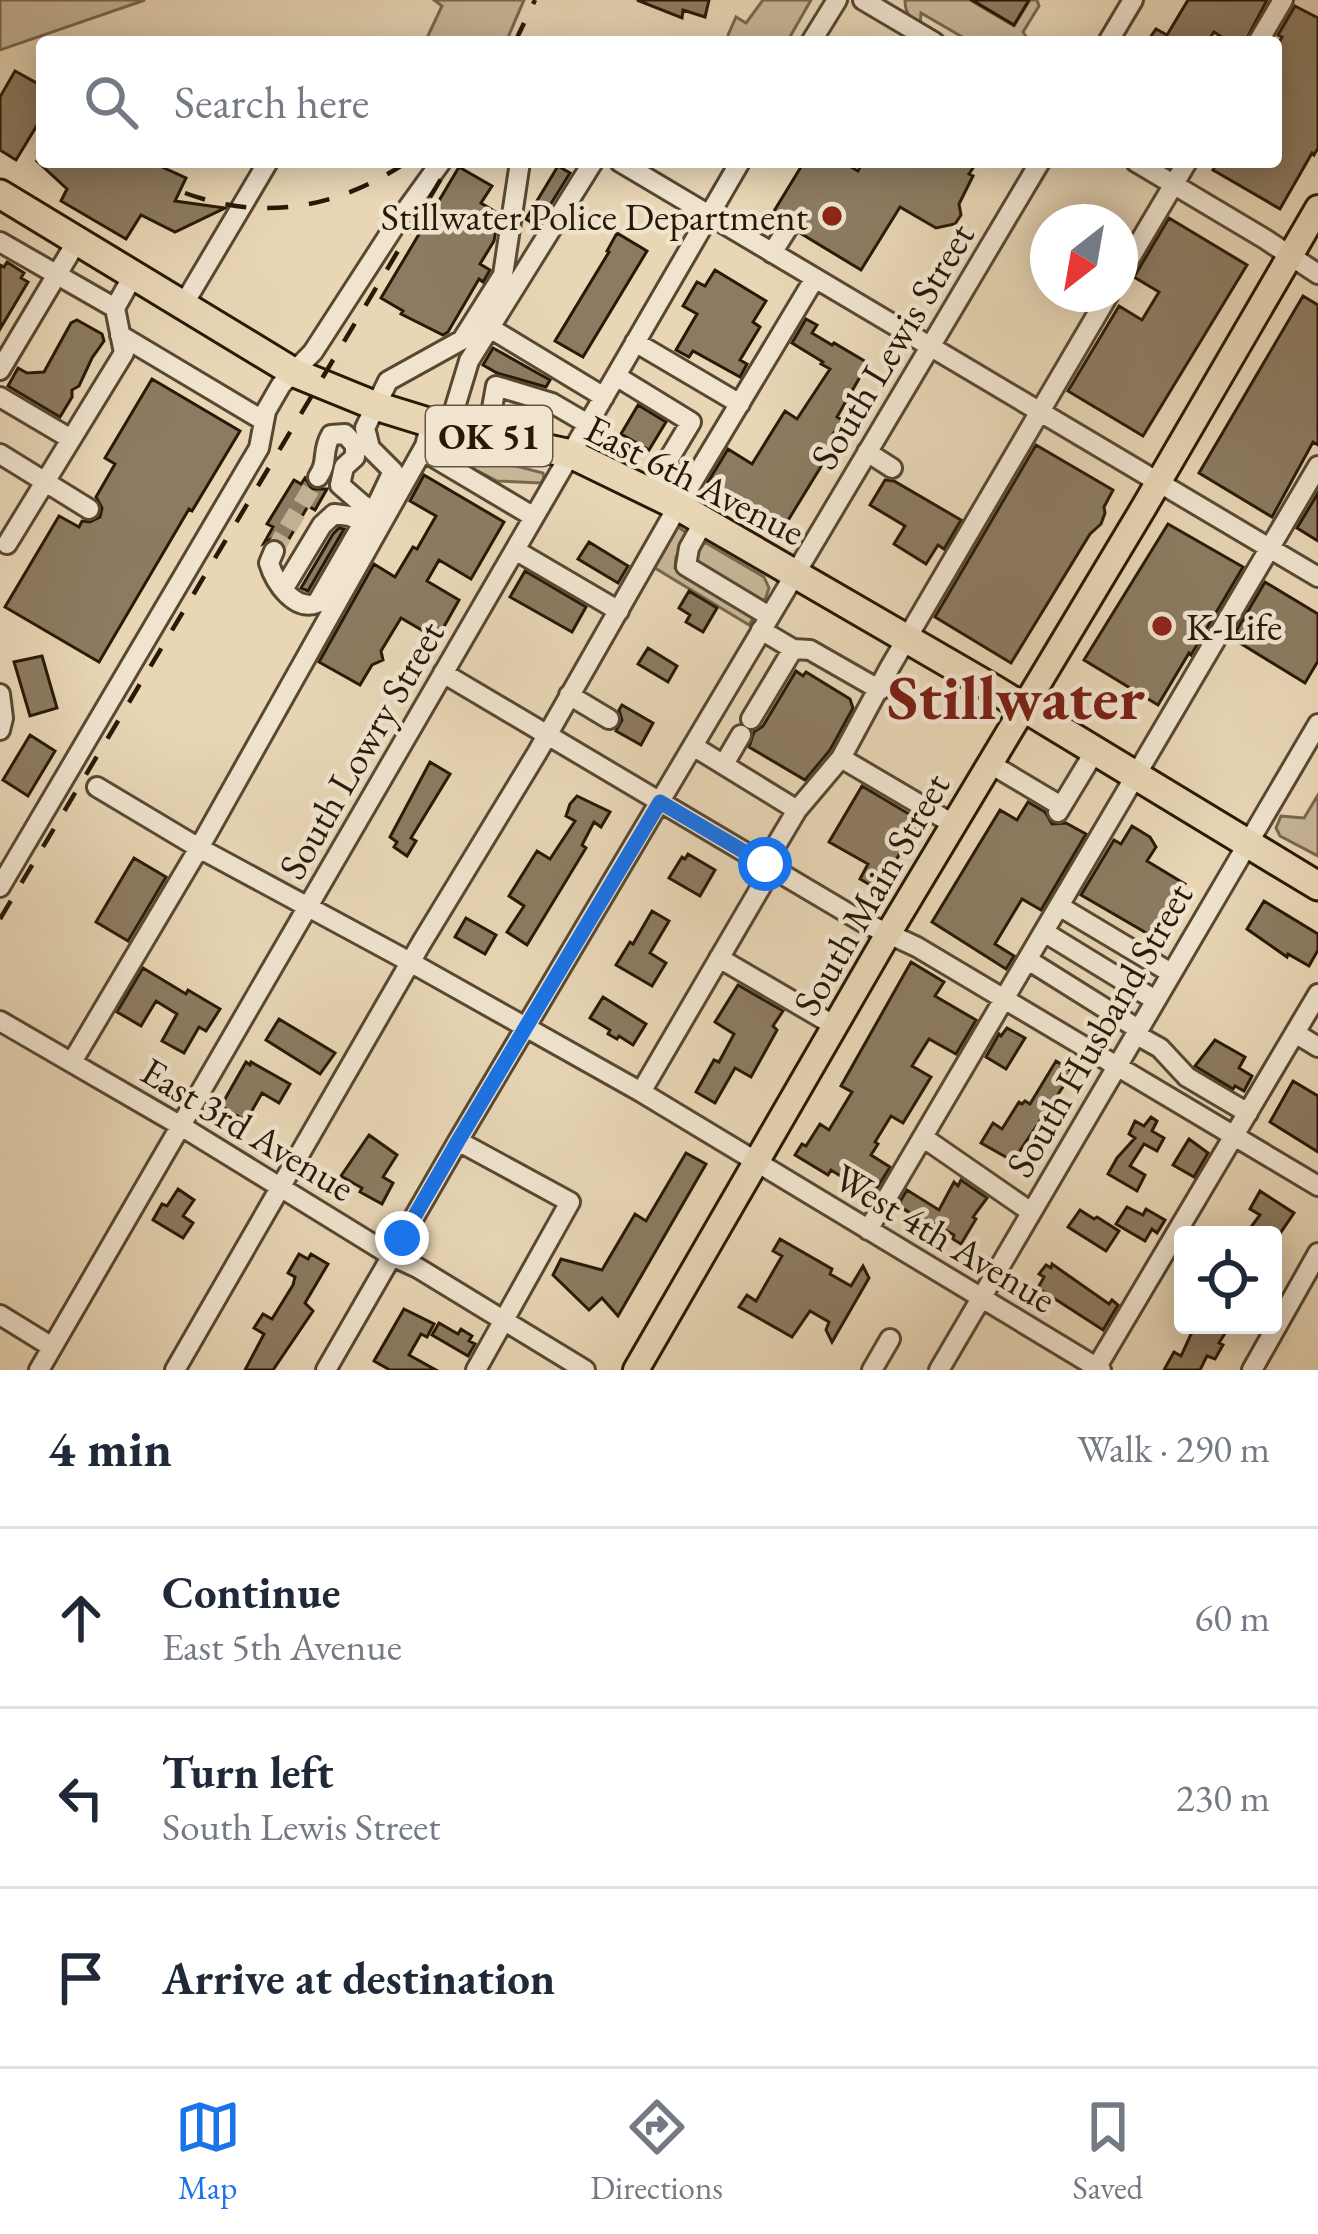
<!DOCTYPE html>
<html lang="en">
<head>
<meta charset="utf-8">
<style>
  body { margin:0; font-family:"EB Garamond",serif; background:#f2f2f3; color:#1f2937 }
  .controls { position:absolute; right:36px; bottom:36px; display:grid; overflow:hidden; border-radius:12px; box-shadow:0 6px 30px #0003 }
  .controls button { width:108px; height:108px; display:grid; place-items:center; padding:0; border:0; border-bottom:3px solid #e0e1e3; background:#fff; color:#1f2937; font:60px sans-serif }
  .compass { position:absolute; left:1030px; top:204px; width:108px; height:108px; border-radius:50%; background:#fff; box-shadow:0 6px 30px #0003; rotate:211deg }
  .stop { position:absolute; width:36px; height:36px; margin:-27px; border:9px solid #1a73e8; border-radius:50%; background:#fff }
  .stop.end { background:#1a73e8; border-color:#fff; box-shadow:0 3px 12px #0008 }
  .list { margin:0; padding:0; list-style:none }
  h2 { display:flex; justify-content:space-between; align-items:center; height:156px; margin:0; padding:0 48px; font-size:51px }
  h2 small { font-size:39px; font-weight:400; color:#747a83 }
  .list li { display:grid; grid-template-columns:78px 1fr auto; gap:36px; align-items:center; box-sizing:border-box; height:180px; padding:0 48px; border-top:3px solid #e0e1e3 }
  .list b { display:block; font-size:45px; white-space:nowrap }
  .list p { margin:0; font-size:39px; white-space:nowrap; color:#747a83 }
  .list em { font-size:39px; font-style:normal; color:#747a83 }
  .icon { flex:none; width:66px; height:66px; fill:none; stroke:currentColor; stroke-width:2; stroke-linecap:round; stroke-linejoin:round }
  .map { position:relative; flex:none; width:1318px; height:1370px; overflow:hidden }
  .search { position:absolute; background:#fff; box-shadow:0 6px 30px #0003; left:36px; right:36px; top:36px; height:132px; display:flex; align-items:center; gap:30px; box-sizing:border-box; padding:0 42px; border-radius:12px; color:#747a83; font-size:45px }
  .sheet { height:696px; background:#fff }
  nav { display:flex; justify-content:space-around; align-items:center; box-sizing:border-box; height:168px; border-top:3px solid #e0e1e3; background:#fff; font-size:33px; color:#747a83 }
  nav a { display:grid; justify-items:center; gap:6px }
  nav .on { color:#1a73e8 }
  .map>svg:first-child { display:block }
  .green { fill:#c7b697; stroke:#78684e; stroke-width:3 }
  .building { fill:#8c7b61; stroke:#281906; stroke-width:3 }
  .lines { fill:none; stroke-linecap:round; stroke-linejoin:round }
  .minor-tunnel { stroke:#c2b092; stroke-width:18; stroke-dasharray:18 9; stroke-linecap:butt }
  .minor-casing { stroke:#584832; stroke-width:24 }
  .major-casing { stroke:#281906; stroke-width:30 }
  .highway-casing { stroke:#281906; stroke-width:33 }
  .minor { stroke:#f0e4cf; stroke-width:18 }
  .major { stroke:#e8d6b5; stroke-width:24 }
  .highway { stroke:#e8d6b5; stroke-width:27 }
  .rail { stroke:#281906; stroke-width:4.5; stroke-dasharray:21 21; stroke-linecap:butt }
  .route { stroke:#1a73e8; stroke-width:15 }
  .poi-dot { fill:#8f2418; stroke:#f0e4cf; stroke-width:4.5 }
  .labels { text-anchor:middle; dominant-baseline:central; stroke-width:9; stroke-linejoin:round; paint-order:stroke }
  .shield { fill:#f0e4cf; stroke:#645642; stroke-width:3 }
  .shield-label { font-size:36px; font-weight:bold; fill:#281906 }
  .poi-label { font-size:39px; fill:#281906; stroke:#f0e4cf; text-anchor:end }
  .street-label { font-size:39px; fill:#281906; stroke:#f0e4cf }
  .town-label { font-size:63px; font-weight:bold; fill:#7a1f14; stroke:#f0e4cf }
</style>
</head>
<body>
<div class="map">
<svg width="1318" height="1370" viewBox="0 0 1318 1370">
  <rect width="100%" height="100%" fill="#e8d6b5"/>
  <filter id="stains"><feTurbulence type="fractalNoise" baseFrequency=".00167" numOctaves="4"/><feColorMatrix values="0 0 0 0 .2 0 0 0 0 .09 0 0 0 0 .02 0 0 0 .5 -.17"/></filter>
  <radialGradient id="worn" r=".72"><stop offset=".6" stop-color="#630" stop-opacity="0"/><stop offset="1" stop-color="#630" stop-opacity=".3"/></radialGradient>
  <path class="green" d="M0,0H145L0,50Z
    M434,0H524L506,42H425L442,6Z
    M763,0H811L787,42H730L728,35L736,17L746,23Z
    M905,0H970L1014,26L1030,0H1037L1039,6L1023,32L1030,42H971L921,13L920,26C910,19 905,13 905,0Z
    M439,451L477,456L543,473L544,478L541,483L497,481Z
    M676,525L688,534L676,557L675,568L754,617L749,625L650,565Z
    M706,543L764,577L769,588L765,600H755L695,563L697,545Z
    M1318,795V856L1280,836L1276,828L1281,816L1304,818Z"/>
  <path class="building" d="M637,0H709L705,17L683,10L682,18Z
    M972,0H1029L1014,25Z
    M1188,0H1267L1245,42H1229L1214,32L1207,42H1147L1156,29L1167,35Z
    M1295,6L1318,18V148L1314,155L1312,153L1280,209L1213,170L1218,162H1276V48L1282,37L1278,35Z
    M15,71L42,86V117L16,160L0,150V97Z
    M38,162H151L186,178L175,201L225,208L175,232L141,215L126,239L61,201L67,189Z
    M804,162H842L858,171L863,162H977L969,174L973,176L959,204L961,215L955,224L936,228L900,207L861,270L800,233L801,221L795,214H784L777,220L771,216Z
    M558,166L570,173L537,226L526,219Z
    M459,167L492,186L481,203L499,214L494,241L480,264L490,270L483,282L479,279L448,332L443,335L401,314L403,311L381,298Z
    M1169,218L1247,265L1143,436L1068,391L1119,306L1142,320L1159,292L1134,277Z
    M617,233L647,251L583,357L555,341L609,252L607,251Z
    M7,262L24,273L21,278L28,282L0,329V265L4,267Z
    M715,270L766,301L753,322L760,327L740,360L747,364L740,377L693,351L689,357L676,350L697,314L683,306L697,282L705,286Z
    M1303,296L1318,305V445L1313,442L1272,517L1199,473Z
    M806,319L817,325L812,333L832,345L834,343L868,363L837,417L842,420L830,439L836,442L784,527L708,482L728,449L752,464L785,411L797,419L830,369L821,364L823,362L792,343Z
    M77,320L102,334L104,341L92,358L79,386L72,390V397L60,417L8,386L18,368L27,373L44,372L71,323Z
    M493,348L550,380L546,387L497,373L483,365Z
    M152,379L240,431L192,511L189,509L99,662L5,607L59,516L79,527L82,521L90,522L100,517L102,508L96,497L115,464L105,458Z
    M638,405L666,422L649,450L621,434Z
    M1036,445L1113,490L1104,507L1105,513L1101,524L1090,534L1011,663L935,617Z
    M424,475L504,522L471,579L439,560L427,581L459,600L437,639L401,618L381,651L383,660L372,665L360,685L319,662L374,564L395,577L413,547L417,549L436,516L410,501Z
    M305,478L312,489H327L315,510L308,506L286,544L273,538L264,543L273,527L267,524L294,480L301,484Z
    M885,480L894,481L961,520L944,549L938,545L926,564L894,544L905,526L870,505Z
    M1318,493V541L1297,528Z
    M1168,524L1243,567L1191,655L1189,653L1158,705L1084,660Z
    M339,528L344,529L308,591L301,588L333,534Z
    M589,542L628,566L618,583L578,559Z
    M525,571L586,607L572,632L510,597Z
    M1265,582L1318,614V661L1305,683L1235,640L1239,634L1235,633Z
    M689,591L717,608L703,632L686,622L690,615L679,608Z
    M648,648L677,666L668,682L638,664Z
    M42,656L57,708L30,716L14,662Z
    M796,671L803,676L806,672L850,699L853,708L830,750L805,780L749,747L754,732L763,726Z
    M622,705L653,723L641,745L616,731L622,720L619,710Z
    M30,735L55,751L28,796L3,780Z
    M430,762L450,774L411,838L416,841L407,856L394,847L397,842L390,837Z
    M862,786L919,820L879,890L860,879L868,864L829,842Z
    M577,796L610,812L601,827L594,822L582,845L586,848L527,945L507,932L524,906L509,896L537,851L550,859L575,821L566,816L570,804Z
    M1028,802L1045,812L1052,824L1066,823L1086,834L1041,910L1022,899L995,944L1014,956L1006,969L932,922L1000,810L1017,820Z
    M1132,826L1150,837L1156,847L1147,861L1185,884L1155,938L1081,895L1114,840L1121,844Z
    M688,854L715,870L700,896L669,878L682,857L685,859Z
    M134,858L166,877L128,941L96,922Z
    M1264,901L1318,934V950L1309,966L1288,954L1287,957L1247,929Z
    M652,911L669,921L650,953L666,963L652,986L616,965L630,942L633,944Z
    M466,918L496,935L485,954L455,937Z
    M911,962L944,982L935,996L976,1020L956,1054L929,1039L912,1066L931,1077L903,1123L891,1116L875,1142L878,1144L871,1155L890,1167L872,1196L831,1170L828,1175L795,1155L802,1144L806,1146L820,1124L829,1130L852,1092L841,1086Z
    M143,968L186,994L188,990L220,1009L206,1031L199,1027L184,1053L162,1041L177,1014L156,1001L141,1026L117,1012Z
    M738,985L783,1011L773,1026L777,1030L751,1077L735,1068L715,1103L696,1092L714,1060L719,1062L734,1034L715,1022Z
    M603,997L646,1024L633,1045L619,1036L617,1039L608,1034L610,1030L590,1018Z
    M279,1019L335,1053L320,1074L266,1040Z
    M1007,1028L1025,1038L1006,1069L986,1057L999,1034L1001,1036Z
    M1215,1040L1245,1057L1239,1068L1252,1076L1244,1091L1235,1086L1233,1089L1195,1066Z
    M1056,1061L1073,1072L1013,1161L981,1143L993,1123L1002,1129L1019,1102L1022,1104L1025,1101L1030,1104Z
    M246,1062L250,1065L251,1062L290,1084L279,1103L262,1093L246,1121L221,1106Z
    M1293,1081L1318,1096V1152L1270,1122Z
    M1151,1117L1157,1121L1152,1131L1164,1138L1157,1151L1144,1144L1130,1166L1145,1175L1137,1191L1108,1174L1117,1158L1135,1138L1129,1134L1135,1121L1144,1126Z
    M369,1135L397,1155L383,1177L393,1183L382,1204L360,1192L362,1188L341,1176Z
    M1189,1139L1208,1153L1194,1177L1173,1165Z
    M686,1153L706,1164L618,1316L602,1298L589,1310L553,1275L561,1259L602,1270L635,1214L646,1221Z
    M961,1180L987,1198L973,1217L976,1219L961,1244L953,1239L954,1235L928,1220L926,1224L898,1205L907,1190L939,1210L954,1182L958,1186Z
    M178,1189L194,1200L183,1216L193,1223L183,1238L153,1220L162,1204L167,1206Z
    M1260,1191L1294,1213L1279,1235H1245L1260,1215L1250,1209Z
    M1127,1207L1143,1215L1146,1209L1165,1220L1157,1233L1152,1229L1145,1241L1116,1224Z
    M1080,1210L1094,1219L1097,1217L1119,1231L1106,1251L1068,1227Z
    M780,1239L832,1269L830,1274L851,1286L863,1266L869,1278L832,1342L826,1330L829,1322L810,1311L792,1337L739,1307L747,1295L756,1301L782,1256L773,1251Z
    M299,1254L308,1259L311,1254L328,1264L305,1303L313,1311L273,1370H245L264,1334L254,1328L263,1314L272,1319L293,1285L295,1277L288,1273Z
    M1052,1264L1109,1304L1112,1300L1118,1305L1103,1330L1038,1288L1044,1277L1039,1274L1046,1265L1051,1268Z
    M404,1309L434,1324L427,1337L421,1334L409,1355L436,1370H390L374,1361Z
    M439,1323L458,1334L461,1329L472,1336L469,1341L475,1344L468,1356L432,1335Z
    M1200,1325H1230L1219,1343L1223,1345L1215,1359L1207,1356L1200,1370H1164L1174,1352L1181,1356L1192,1332Z"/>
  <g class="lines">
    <path class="minor-tunnel" d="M274,551L318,477"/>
    <defs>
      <path id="minor" d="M863,0L934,42
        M811,42L837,0
        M1108,42L1133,0
        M1258,42L1283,0
        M620,162L1318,577
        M1136,162L1265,239L1318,274
        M0,242L115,308
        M772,253L789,226
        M1120,275L1187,162
        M182,307L268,162
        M490,328L604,397
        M120,335L264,421
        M635,342L740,404
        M0,370L77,241
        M616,376L691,422L649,492
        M0,397L71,439
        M449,427L469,361L593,162
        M487,436L496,386L552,403L588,424
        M529,445L537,416L552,403
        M423,451L534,517
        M867,452L892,468
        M0,454L89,509
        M318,477C329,461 321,452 331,435L345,434L355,445V457L344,467L340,485L363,505L374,511L393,471L370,448L365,428L388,381L462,340L503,275L520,162
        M704,521L689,548L686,566L769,616
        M7,544L124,353L115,308L133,276
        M515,550L619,611
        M274,551L269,563C275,583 295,612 317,603L363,523
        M284,588L322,525L334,514L350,516L369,526
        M761,630L793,649L810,650L880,690
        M443,673L861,921L917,947L1318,1186
        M0,694L3,718L0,730
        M569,695L609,719
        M751,719L793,649
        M693,746L797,810
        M841,758L953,824
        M989,763L1061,806
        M724,764L741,735
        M97,787L199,848L410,962L641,1092L1101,1370
        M1058,812L1095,751
        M765,864L797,810L841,758L890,667L1109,294
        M0,887L259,448L266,411L281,385L313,352L394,227L441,162
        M1059,906L1171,973
        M1044,932L1155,1000
        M719,958L835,1026
        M1028,960L1138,1029
        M0,1021L181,1126L392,1256L418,1268L585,1370
        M1295,1033L1318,1047
        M1135,1034L1160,1048L1187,1077L1248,1113
        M72,1062L199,848L425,446L431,423
        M641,1092L772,868
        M924,1138L1031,1212
        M458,1141L570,1202L476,1370
        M868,1230L1318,466
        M0,1315L52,1347
        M39,1370L740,162
        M175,1370L422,942L537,753L678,506L815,278
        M326,1370L458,1141L1040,162
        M872,1370L890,1339
        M939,1370L1318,724
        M1095,1370L1318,994
        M1252,1370L1318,1253"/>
      <path id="major" d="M636,1370L888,934L1144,507L1318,208"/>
      <path id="highway" d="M0,194L295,373L376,406L431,423L571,454L678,506L995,690L1318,886"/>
    </defs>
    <use href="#minor" class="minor-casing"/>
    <use href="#major" class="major-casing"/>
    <use href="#highway" class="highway-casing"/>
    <use href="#minor" class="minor"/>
    <use href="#major" class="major"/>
    <use href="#highway" class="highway"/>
    <path class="rail" d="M515,42L535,0
      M185,193C264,222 338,208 407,162
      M0,919L451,162"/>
  </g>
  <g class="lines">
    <path class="route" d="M402,1238L458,1141L660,802L765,864"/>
  </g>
  <g class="poi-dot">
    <circle cx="832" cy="216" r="12"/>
    <circle cx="1162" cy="626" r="12"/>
  </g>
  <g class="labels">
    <rect class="shield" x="426" y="406" width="126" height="60" rx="9"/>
    <g class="shield-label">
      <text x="489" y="436">OK 51</text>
    </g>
    <g class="poi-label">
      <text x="808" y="216">Stillwater Police Department</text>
      <text x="1186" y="626" text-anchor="start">K-Life</text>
    </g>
    <g class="street-label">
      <text transform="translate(892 346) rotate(-59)">South Lewis Street</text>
      <text transform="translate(695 480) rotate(27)">East 6th Avenue</text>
      <text transform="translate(361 750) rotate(-60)">South Lowry Street</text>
      <text transform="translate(871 894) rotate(-60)">South Main Street</text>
      <text transform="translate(1099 1030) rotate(-60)">South Husband Street</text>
      <text transform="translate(248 1129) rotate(31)">East 3rd Avenue</text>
      <text transform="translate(945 1238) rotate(31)">West 4th Avenue</text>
    </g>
    <g class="town-label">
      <text x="1016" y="697">Stillwater</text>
    </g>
  </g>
  <rect width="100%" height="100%" filter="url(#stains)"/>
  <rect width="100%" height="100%" fill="url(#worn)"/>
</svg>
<div class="controls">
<button><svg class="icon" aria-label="locate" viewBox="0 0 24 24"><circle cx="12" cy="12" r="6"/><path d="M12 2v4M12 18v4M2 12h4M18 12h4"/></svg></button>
</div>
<svg class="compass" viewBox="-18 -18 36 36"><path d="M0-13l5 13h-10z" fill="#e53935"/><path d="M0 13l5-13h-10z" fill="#747a83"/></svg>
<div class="stop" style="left:765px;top:864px"></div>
<div class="stop end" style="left:402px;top:1238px"></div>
<div class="search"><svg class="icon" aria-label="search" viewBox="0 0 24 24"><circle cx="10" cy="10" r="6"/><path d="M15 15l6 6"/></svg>Search here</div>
</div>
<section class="sheet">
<h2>4 min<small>Walk · 290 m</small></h2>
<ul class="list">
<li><svg class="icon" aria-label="ahead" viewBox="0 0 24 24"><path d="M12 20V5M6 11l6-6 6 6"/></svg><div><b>Continue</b><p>East 5th Avenue</p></div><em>60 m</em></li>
<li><svg class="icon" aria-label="left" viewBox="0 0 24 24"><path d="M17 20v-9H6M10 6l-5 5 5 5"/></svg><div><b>Turn left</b><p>South Lewis Street</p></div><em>230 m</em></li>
<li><svg class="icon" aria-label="arrive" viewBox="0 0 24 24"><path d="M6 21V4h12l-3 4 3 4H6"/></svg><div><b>Arrive at destination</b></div></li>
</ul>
</section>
<nav>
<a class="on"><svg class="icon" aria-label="map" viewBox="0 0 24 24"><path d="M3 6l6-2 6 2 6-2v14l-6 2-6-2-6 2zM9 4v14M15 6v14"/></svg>Map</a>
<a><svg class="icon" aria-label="directions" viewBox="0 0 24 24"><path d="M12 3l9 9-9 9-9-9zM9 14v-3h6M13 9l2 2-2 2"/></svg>Directions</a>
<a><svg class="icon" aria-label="saved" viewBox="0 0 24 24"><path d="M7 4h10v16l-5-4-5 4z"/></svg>Saved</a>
</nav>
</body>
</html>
